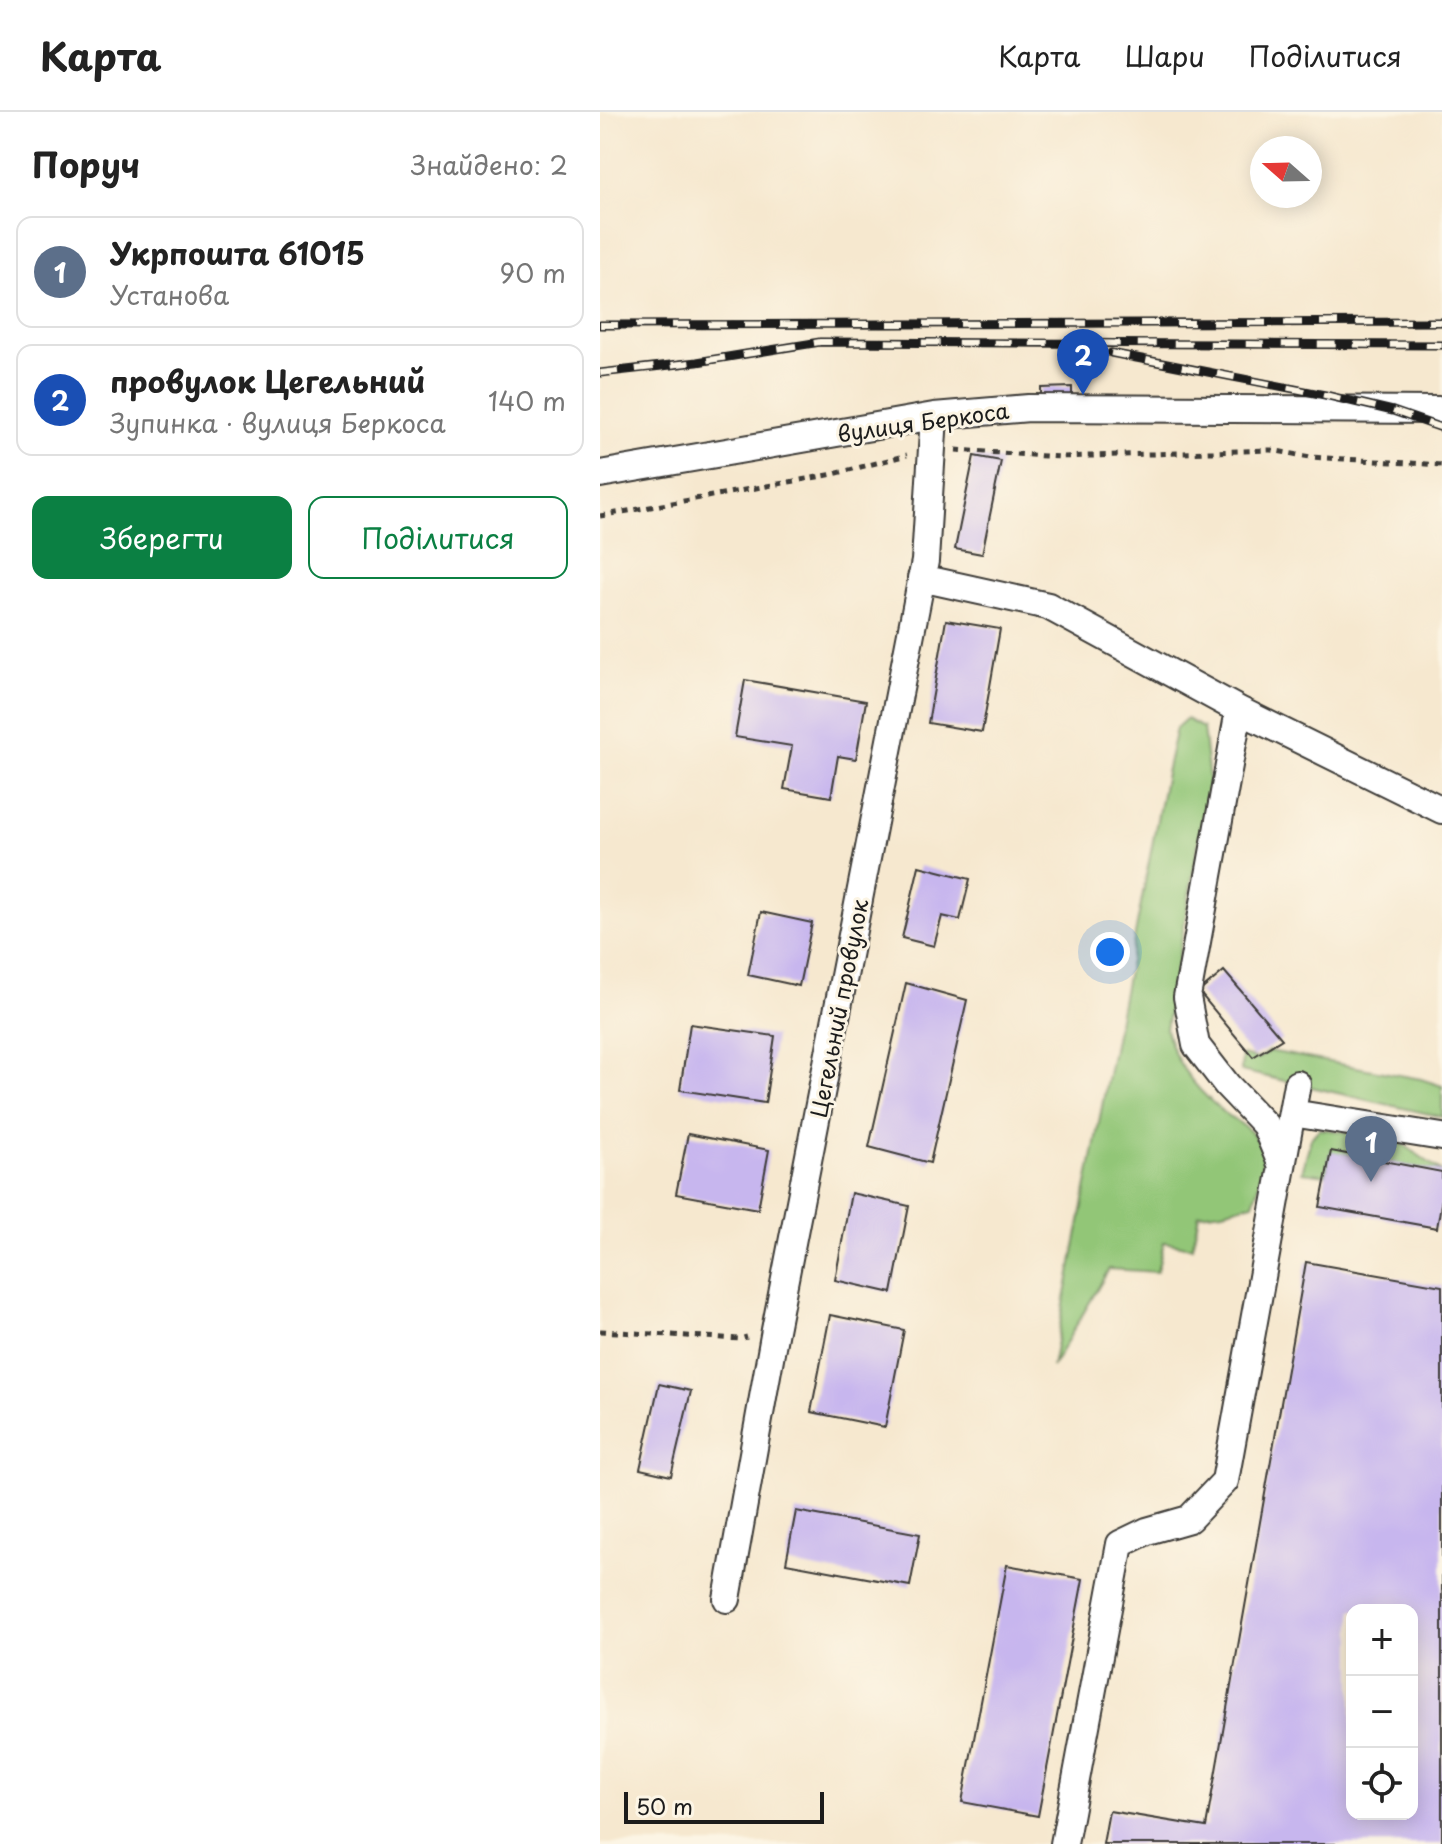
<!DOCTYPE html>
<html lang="uk">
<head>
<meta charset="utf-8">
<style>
  body { margin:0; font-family:"Playpen Sans",sans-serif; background:#f6f6f6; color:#222 }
  .controls { position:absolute; right:24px; bottom:24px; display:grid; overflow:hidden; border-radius:16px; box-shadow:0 4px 20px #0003 }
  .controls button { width:72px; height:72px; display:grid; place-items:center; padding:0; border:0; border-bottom:2px solid #e0e0e0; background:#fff; color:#222; font:40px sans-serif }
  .compass { position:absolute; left:650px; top:24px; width:72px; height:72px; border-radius:50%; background:#fff; box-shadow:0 4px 20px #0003; rotate:290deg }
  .scale { position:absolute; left:24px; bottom:20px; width:200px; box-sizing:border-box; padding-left:8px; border:4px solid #1c1c1c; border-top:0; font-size:22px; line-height:28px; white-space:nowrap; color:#1c1c1c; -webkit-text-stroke:6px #fcf5e5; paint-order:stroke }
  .you { position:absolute; left:510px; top:840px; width:28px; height:28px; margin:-20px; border:6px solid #fff; border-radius:50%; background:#1a73e8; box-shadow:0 0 0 12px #1a73e833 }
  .badge { display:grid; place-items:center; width:52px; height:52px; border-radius:50%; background:#0b8043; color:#fff; font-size:26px; font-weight:700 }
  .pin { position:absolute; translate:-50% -66px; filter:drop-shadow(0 2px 4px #0008) }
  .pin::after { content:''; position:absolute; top:42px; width:28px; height:24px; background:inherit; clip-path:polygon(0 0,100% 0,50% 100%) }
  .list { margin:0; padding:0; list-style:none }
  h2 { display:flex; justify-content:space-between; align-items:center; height:104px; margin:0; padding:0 32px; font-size:34px }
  h2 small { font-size:26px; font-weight:400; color:#767676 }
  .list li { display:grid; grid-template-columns:52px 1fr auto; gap:24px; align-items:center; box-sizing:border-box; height:112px; margin:0 16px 16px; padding:0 16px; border:2px solid #e0e0e0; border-radius:16px }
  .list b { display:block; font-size:30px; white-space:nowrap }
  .list p { margin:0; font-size:26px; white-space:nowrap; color:#767676 }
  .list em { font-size:26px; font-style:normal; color:#767676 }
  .actions { display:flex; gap:16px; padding:24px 32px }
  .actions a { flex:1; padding:18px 0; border:2px solid #0b8043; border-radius:16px; text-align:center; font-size:28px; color:#0b8043 }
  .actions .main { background:#0b8043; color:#fff }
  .icon { flex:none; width:44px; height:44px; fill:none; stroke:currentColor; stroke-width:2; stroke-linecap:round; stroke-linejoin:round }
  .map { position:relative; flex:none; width:842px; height:1732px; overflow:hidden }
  header { display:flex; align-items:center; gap:48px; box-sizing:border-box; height:112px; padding:0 40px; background:#fff; border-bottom:2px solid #e0e0e0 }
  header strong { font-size:38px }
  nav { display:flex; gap:44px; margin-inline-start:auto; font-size:28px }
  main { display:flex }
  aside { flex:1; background:#fff }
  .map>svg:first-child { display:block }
  .green { fill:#92c677; stroke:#57714a; stroke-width:2 }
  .building { fill:#c7b6ee; fill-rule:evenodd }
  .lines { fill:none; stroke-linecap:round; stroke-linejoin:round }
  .minor-casing { stroke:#3d3b37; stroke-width:30 }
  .path { stroke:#3d3b37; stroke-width:5; stroke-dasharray:6 6; stroke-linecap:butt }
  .minor { stroke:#fff; stroke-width:26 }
  .rail-casing { stroke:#1c1c1c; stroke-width:9 }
  .rail { stroke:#fcf5e5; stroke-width:6; stroke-dasharray:18; stroke-linecap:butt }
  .labels { text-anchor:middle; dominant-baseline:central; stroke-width:6; stroke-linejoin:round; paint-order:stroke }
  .street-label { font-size:22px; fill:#1c1c1c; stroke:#fcf5e5 }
</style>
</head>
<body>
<header>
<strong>Карта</strong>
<nav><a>Карта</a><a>Шари</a><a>Поділитися</a></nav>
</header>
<main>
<aside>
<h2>Поруч<small>Знайдено: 2</small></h2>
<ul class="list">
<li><span class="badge" style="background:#5c6f8a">1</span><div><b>Укрпошта 61015</b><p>Установа</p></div><em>90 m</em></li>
<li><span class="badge" style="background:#1a4fb4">2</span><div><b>провулок Цегельний</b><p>Зупинка · вулиця Беркоса</p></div><em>140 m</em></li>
</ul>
<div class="actions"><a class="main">Зберегти</a><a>Поділитися</a></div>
</aside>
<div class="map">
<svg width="842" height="1732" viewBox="0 0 842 1732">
  <rect width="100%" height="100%" fill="#fcf5e5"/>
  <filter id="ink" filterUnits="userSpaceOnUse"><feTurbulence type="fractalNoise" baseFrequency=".0125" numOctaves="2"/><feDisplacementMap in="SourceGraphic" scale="16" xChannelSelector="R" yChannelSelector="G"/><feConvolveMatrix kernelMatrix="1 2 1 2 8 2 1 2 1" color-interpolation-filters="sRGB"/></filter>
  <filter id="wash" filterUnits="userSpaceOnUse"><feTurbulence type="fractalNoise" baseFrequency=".006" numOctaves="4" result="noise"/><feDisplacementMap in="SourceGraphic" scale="32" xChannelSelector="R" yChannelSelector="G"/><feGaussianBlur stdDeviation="1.8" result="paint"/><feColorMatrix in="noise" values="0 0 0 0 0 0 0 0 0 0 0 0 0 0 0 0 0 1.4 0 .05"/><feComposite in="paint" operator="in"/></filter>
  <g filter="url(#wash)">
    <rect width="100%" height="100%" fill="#f6e8cf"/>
    <path class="green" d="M586,607L603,616L609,668L566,917C573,949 596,977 621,998C636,1010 655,1017 661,1036C666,1051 658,1076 653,1091L623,1099L599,1102L592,1135L564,1130L557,1160L509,1157L452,1255L566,661L576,616Z
      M669,939L821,967L842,974V1005L641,959L642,943L658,947Z
      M719,1017L793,1025L842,1060L731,1040L726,1063L702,1060L711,1026Z"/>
    <g id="blocks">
      <path class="building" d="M472,275V286L441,287V276Z
        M374,344L401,349L382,442L355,437Z
        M346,508L400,517L382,620L328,611Z
        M145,568L266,589L256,647L238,644L231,685L184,677L192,634L135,625Z
        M319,754L370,767L360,808L342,804L334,834L302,826Z
        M161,800L212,811L199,874L148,863Z
        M624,859L682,927L653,945L599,880Z
        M306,871L367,888L330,1051L269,1035Z
        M90,912L175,924L165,991L80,978Z
        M88,1022L169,1038L158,1097L76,1082Z
        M731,1039L842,1060V1086L837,1116L720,1095Z
        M251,1081L309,1094L292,1181L235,1168Z
        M706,1150L842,1174V1732H503L509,1699L606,1715ZM752,1498H812V1702H752Z
        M230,1203L304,1218L285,1315L211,1300Z
        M59,1272L91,1279L71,1364L40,1357Z
        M196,1399L320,1422L310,1474L186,1451Z
        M407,1453L483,1467L438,1704L362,1690Z"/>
    </g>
  </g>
  <g filter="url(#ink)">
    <use href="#blocks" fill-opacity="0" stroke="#3d3b37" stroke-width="2"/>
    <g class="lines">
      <defs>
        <path id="minor" d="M0,362L334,304L429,296L842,298
          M321,466L448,494L639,598L587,885L596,933L627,973L665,1013L682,1054
          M639,598L842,698
          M692,1001L842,1025
          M127,1487L175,1218L325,449L334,304
          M464,1732L520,1432L547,1419L589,1407L625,1369L697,972"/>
      </defs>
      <use href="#minor" class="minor-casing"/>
      <path class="path" d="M356,338L460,345L671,338L710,345L842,353
        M0,404L234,362L307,343
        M0,1219L140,1227L147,1225"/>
      <use href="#minor" class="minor"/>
      <defs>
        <path id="rail" d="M0,213L842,210
          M511,241L725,283L793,299L842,316
          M0,261L97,250L220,230L842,233"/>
      </defs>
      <use href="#rail" class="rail-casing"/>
      <use href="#rail" class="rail"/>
    </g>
  </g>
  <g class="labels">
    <g class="street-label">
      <text transform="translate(323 309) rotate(-8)">вулиця Беркоса</text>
      <text transform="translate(238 896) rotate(-79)">Цегельний провулок</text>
    </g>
  </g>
</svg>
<div class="controls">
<button>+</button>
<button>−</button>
<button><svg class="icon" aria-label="locate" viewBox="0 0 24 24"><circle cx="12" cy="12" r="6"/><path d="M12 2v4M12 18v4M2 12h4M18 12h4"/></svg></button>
</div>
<svg class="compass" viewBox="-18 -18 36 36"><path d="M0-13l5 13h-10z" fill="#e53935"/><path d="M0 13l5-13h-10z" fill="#767676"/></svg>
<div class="scale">50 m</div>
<div class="you"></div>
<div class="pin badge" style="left:771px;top:1070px;background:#5c6f8a">1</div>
<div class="pin badge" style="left:483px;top:283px;background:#1a4fb4">2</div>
</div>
</main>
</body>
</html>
